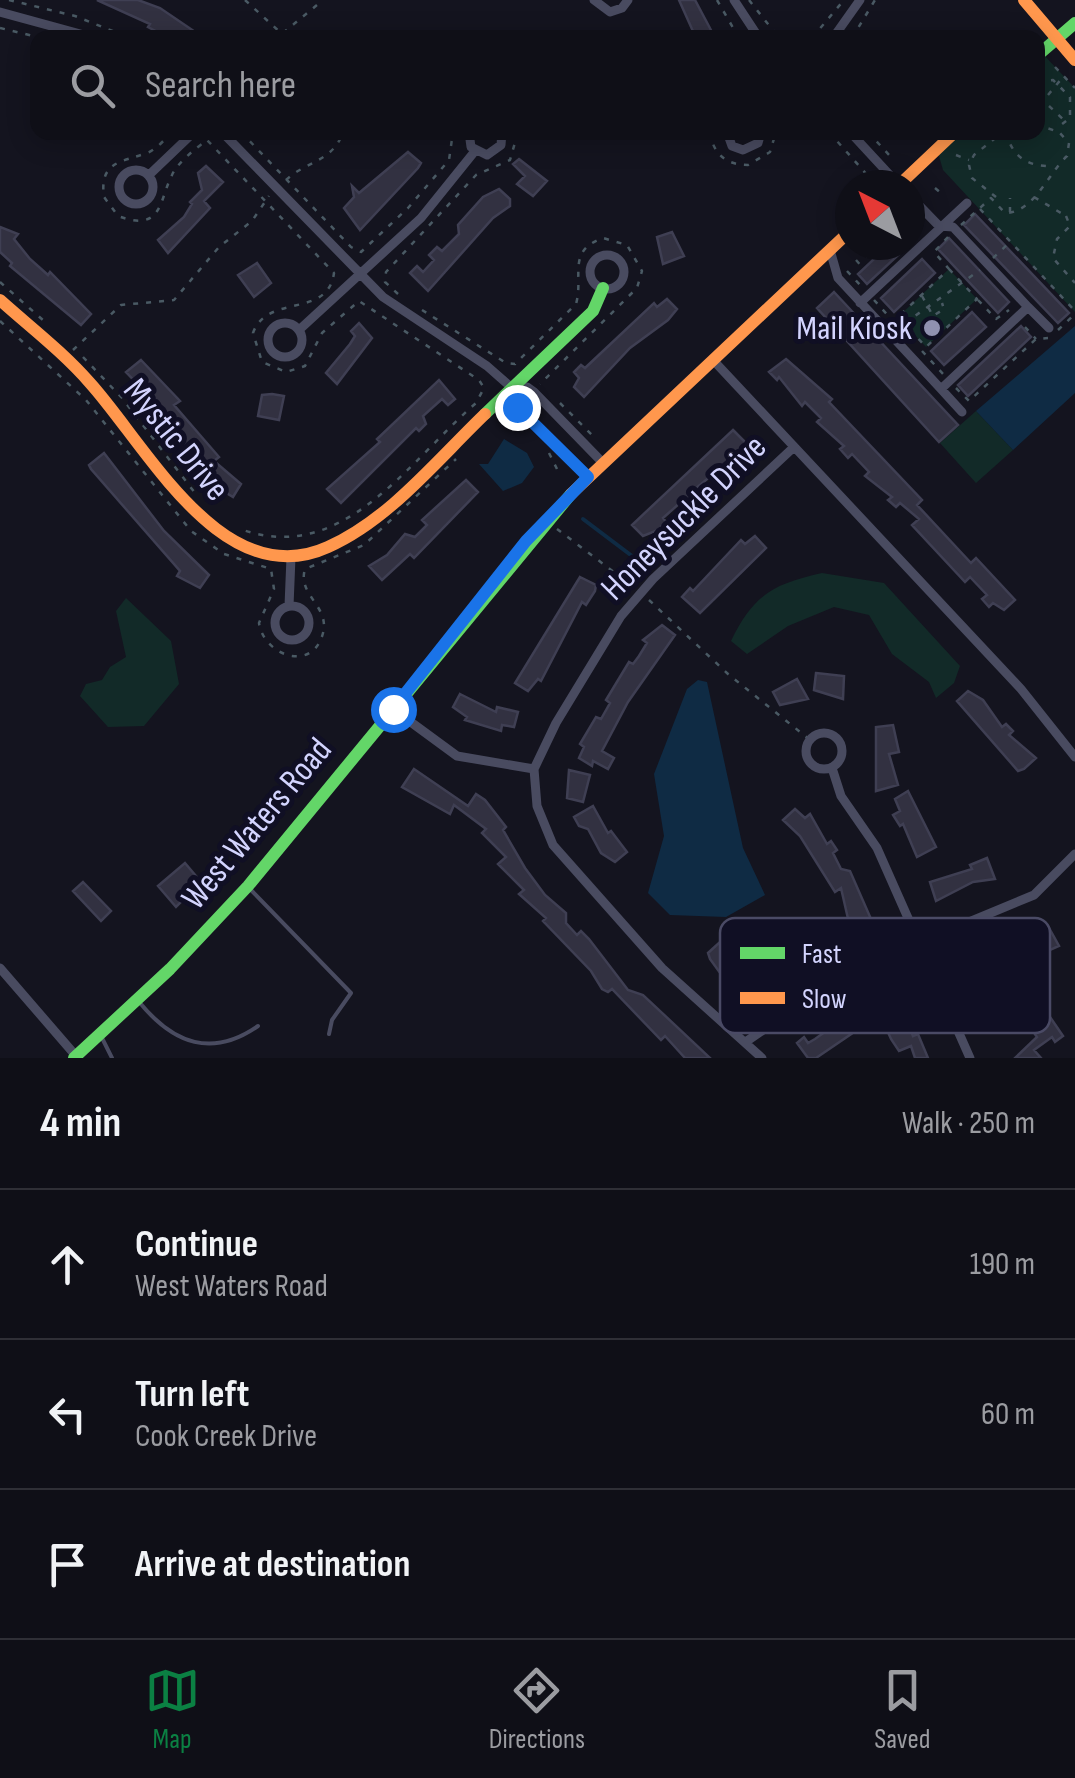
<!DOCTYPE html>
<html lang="en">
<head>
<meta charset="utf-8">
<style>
  body { margin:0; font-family:"Sofia Sans Condensed",sans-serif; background:#1d1d24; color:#f1f3f6 }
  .compass { position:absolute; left:835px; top:170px; width:90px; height:90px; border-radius:50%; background:#0f0f17; box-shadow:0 5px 25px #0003; rotate:318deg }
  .stop { position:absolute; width:30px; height:30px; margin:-22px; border:8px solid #1a73e8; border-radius:50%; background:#fff }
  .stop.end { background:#1a73e8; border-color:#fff; box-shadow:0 2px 10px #0008 }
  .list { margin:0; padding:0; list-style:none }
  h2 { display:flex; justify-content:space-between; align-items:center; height:130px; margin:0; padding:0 40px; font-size:42px }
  h2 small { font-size:32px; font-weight:400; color:#9b9ca1 }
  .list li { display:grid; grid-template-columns:65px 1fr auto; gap:30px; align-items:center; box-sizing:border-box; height:150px; padding:0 40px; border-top:2px solid #2f2f36 }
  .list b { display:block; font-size:38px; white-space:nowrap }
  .list p { margin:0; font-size:32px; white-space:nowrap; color:#9b9ca1 }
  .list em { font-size:32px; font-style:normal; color:#9b9ca1 }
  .icon { flex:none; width:55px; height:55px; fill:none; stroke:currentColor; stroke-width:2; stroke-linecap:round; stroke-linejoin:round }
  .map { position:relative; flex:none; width:1075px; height:1058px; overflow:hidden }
  .search { position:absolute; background:#0f0f17; box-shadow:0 5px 25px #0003; left:30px; right:30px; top:30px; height:110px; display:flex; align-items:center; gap:25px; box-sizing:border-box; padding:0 35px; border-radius:20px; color:#9b9ca1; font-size:38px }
  .sheet { height:580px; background:#0f0f17 }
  nav { display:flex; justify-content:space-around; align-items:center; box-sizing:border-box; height:140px; border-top:2px solid #2f2f36; background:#0f0f17; font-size:28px; color:#9b9ca1 }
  nav a { display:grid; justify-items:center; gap:5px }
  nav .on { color:#0b8043 }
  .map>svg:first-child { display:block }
  .green { fill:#122a28 }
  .water { fill:#0f2b44 }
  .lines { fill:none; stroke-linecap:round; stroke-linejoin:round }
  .stream { stroke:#0f2b44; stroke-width:4 }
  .building { fill:#323141; stroke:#3f3f53; stroke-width:2.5 }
  .path { stroke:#4a5a64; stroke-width:2.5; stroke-dasharray:5 8; stroke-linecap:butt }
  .lane { stroke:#494b60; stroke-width:4 }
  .street { stroke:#494b60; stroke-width:9 }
  .fast { stroke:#63d668; stroke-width:12 }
  .slow { stroke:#ff974d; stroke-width:12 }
  .route { stroke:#1a73e8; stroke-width:12 }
  .poi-dot { fill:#9091b0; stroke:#100f24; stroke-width:4 }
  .labels { text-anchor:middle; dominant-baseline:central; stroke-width:10; stroke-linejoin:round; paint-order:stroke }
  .poi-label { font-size:35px; fill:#d3d4fe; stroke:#100f24; text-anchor:end }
  .street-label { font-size:35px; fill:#d3d4fe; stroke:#100f24 }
  .key { fill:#100f24; stroke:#4a4a65; stroke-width:2.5 }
  .key-label { font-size:28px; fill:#d3d4fe }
</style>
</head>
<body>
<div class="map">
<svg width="1075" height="1058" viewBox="0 0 1075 1058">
  <rect width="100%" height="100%" fill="#14141f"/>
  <path class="green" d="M1041,52L1075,88V312L943,170L937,149L954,133L1038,132Z
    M949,269L977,299L926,347L898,317Z
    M976,411L1013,450L976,483L940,443Z
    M822,573L884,583L960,666L954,683L936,698L929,682L892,654L869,615L834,607L788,626L747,654L731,641C753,595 773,584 822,573Z
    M126,598L171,641L179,684L144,726L108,727L80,696L86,684L102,680L110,667L126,657L116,611Z"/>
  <path class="water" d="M1075,326V393L1013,450L976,411Z
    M504,439L527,453L534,467L522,483L503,491L479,464H488Z
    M698,680L707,682L743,848L765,895L726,917L670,915L648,893L664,836L654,774L687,689Z"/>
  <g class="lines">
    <path class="stream" d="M583,519L632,556"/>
  </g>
  <path class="building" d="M97,0H138L160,8L204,38H169L148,27L150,24Z
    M679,0H695L712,32L696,38Z
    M408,152L421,163L418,168L360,230L344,208L354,197L352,186L359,193Z
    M519,159L547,181L533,196L517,184L525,176L513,164Z
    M206,166L223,182L204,201L210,208L168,253L158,240L184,217L192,204L190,202L202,190L198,173Z
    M499,189L510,199V206L493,218L428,291L410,273L417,266L423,272L434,260L429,255L437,247L442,251L459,234L458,225L483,197Z
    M975,214L1069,313L1058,323L964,225Z
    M0,227L18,234L14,239L30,259L48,275L50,272L91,314L81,325L10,266L12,263L0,252Z
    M672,232L684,256L663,264L657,237Z
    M949,238L1009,302L998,313L938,249Z
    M889,245H909L867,284L858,274Z
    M922,259L935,273L894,312L881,298Z
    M257,263L271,283L254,297L238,275Z
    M834,292L958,425L939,442L817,308Z
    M667,299L677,309L668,320L630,348L584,397L574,387L579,378L574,372L581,365L585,368L654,303L657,307Z
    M972,312L986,327L944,365L931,351Z
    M359,323L372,338L337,384L326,373L350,344L355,336L351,331Z
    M1021,326L1031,337L968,396L958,385Z
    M786,359L832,399L829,402L922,500L917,505L971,563L976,558L1015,600L1004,610L993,603L989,607L982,599L987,595L970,577L965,582L912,525L919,519L900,503L896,507L888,500L892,497L865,476L869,472L852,454L848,458L840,449L844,446L817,422L821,418L805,402L802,406L779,377L777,380L769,372Z
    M141,360L180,401L174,405L219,457L214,461L241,484L233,497L210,483L213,480L189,454L192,451L166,425L171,421L160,406L155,410L147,399L150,397L126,372Z
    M439,380L455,399L448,405L442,399L423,416L426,424L419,431L416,428L341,503L327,489L380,442L377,439Z
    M272,394L284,396L279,420L258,416L262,395Z
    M733,430L748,445L688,495L692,498L684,505L681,502L663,518L666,522L658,530L643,536L632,525Z
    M104,453L164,531L209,575L200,588L177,576L180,571L91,469L89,465Z
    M466,480L478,492L414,558L410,554L382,580L369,566L387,555L405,534L415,537L427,525L422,520Z
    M755,536L766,548L700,613L682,597L690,588L693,591L741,540L745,544Z
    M580,577L596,585L595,591L586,605L582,602L541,681L538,679L528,691L515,683Z
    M662,625L675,635L628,702L602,751L614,758L608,769L593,761L592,766L579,758L584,747L580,744L596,717L601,719L610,703L606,700L629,662L633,664L639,656L647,643L643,640Z
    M816,673L844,676L843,699L814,690Z
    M797,679L808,699L780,705L773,692Z
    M968,691L983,700L1002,727L1006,724L1013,731L1009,735L1036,758L1024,769L1018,771L957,701Z
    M460,694L496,712L497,707L518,712L514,727L502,725L501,731L465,720L467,717L453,707Z
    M893,725L899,752L889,754L898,785L876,791V727Z
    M414,769L468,806L476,794L485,800L506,827L503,830L525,868L545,895L566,913V923L577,935L581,931L589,939L628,990L643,995L710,1058H685L665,1036L661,1040L612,989L608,992L602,989L591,971L543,921L546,918L519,894L524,890L498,864L506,857L482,833L486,829L454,805L450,814L402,787Z
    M569,770L590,775L583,802L567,798Z
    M908,791L936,847L917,857L903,824L900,826L893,815L900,811L895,799Z
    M593,806L608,833L611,831L627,852L615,862L601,853L588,829L579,826L574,817Z
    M795,809L805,818L810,814L827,844L831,841L837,850L833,853L841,869L850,871L871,919L849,923L841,888L835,892L800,836L783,820Z
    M987,858L995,879L973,882L936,901L930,882L972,869L970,865Z
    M185,863L201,882L176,907L158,886Z
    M83,882L111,911L101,921L73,891Z
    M1048,926L1059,946L1005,970L999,955L1010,949L1008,944L1018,940L1021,948L1043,936L1039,930Z
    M719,943L764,982L748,997L729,972L723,977L710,959L708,953Z
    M895,988L908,1011L904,1013L913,1036L918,1034L928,1058H915L911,1046L899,1051L891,1039L887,1030L893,1027L883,993Z
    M846,1010L857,1030L816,1058H808L797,1043L804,1037L808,1043L815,1039L840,1021L837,1015Z
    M1050,1017L1063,1036L1055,1042L1052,1037L1034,1050L1041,1058H1015L1037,1037L1032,1030Z"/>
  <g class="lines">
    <path class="path" d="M9,0L75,16L130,38
      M245,0L282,34L280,38
      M717,0L739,38
      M749,0L779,38
      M0,28L42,38
      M283,33L323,0
      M812,38L844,0
      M852,38L875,0
      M1055,67L1075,88
      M1038,81L1053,80L1070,97V118L1057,128
      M1048,95L1063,77
      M1038,96L1039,97
      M1049,106L1066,122
      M1038,125L1042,109
      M172,132C165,139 157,149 147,153C122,162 99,161 104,197L118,216C163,233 159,200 172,175C178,162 195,149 207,140L334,273C328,319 267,293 253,333L262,362L286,372L305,366L322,333L359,301L479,380L484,388L476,403C407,463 343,566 240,529
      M241,132L351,247L361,252L408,208L449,160L453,132
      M710,132C713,154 726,165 748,165L770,152L776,132
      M829,132L868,176
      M868,132L890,156
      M1006,132C1012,157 1028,167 1053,166
      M956,155L969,160
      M286,180C306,161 333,162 343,132
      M935,188L941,193
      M996,197L972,178L969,165L974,155L1003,132
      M1034,197L1066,216
      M980,209L1075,311
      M1010,212V198
      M1066,216L1070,226L1057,239L1053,258L1075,283
      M961,225L991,198L1005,213C1034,213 1049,172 1067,156L1069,143L1059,132L1038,125
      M948,237L934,252L949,269
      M872,246L879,254
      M864,253L872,261
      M993,258L1009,243
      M856,260L864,269
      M949,269L977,299L926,347L898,317Z
      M847,271L862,287
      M0,282L44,321
      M398,294L385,282L386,272L476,175L510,160L518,132
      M922,296L933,316L944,309L942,303
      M874,300L893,321
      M978,300L996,319L1009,310
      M422,310L506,363L515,364L576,304C584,276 566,251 603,238L627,245L642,271L637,288L540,384
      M0,321L86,400L191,531L224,554L271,569L274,589L259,623C264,656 313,673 323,633C330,606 297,595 305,569L364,545L456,459
      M905,323L980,270
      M1025,327L1036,339
      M1058,330L1075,314
      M73,350L121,305L174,300L219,247L252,221L269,196
      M922,351L944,375
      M83,357L122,398L195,493
      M956,388L969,401L1036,339L1048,338
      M560,403L593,436
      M549,453L557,469
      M557,529L635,588
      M649,600L728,674L810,740"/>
    <path class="lane" d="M251,890L351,993L332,1020L329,1034
      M140,1003C174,1044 212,1058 258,1026
      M102,1038L112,1058"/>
    <path class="street" d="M594,0L610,12L622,8L628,0
      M734,0L759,38
      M0,12L95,38
      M833,38L860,0
      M222,132L383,297L487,366L513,389L517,407L588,477
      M469,132L471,147L487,155L501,145L502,132
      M727,132L732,146L743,150L758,143L761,132
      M850,132L899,185
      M119 187a17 17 0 1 1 34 0a17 17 0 1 1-34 0Z
      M149,175L194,132
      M830,250L838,278L941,389L1028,307L953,227L939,226L910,196
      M590 272a17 17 0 1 1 34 0a17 17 0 1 1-34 0Z
      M860,303L967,203
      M1028,307L1049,328
      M268 340a17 17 0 1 1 34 0a17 17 0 1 1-34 0Z
      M299,330L421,218L475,151
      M713,360L1021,689L1075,757
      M513,389L527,387L534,392L603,463
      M941,389L962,412
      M275 623a17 17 0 1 1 34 0a17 17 0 1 1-34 0Z
      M289,606L291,557
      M393,709L457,756L534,769
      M806 751a18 18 0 1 1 36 0a18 18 0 1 1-36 0Z
      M832,768L841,796L877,848L970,1058
      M0,968L76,1056
      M747,1041L846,973L1034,895L1075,854
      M762,1058L662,968L553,845L537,806L534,769L556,723L621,616L653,579L794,447"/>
    <path class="fast" d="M1038,55L1075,23
      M485,414L593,311L603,288
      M74,1058L170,969L248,886L571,494"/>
    <path class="slow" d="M1024,0L1075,60
      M899,185L955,132
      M0,300C30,327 63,352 90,383C147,446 223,595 328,547C389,520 437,460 485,414
      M571,494L850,231"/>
  </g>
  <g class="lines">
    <path class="route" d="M393,709L526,541L588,477L517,407"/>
  </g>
  <circle class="poi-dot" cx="932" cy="328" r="10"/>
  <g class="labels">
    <g class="poi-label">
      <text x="912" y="328">Mail Kiosk</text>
    </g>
    <g class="street-label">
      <text transform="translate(176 440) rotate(51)">Mystic Drive</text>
      <text transform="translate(684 518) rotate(-45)">Honeysuckle Drive</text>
      <text transform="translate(257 824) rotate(-50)">West Waters Road</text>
    </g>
  </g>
  <rect x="720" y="918" width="330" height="115" rx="15" class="key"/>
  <rect x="740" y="947" width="45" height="12" fill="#63d668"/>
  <rect x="740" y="992" width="45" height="12" fill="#ff974d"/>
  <g class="key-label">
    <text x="802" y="963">Fast</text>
    <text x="802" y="1008">Slow</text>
  </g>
</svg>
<svg class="compass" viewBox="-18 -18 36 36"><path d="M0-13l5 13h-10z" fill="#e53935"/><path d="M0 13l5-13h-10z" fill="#9b9ca1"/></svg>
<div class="stop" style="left:393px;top:709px"></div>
<div class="stop end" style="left:517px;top:407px"></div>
<div class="search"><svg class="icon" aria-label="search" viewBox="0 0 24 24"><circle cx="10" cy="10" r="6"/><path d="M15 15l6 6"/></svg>Search here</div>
</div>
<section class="sheet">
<h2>4 min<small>Walk · 250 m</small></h2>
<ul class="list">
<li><svg class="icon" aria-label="ahead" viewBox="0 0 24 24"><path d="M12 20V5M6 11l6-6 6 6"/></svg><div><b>Continue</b><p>West Waters Road</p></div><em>190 m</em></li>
<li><svg class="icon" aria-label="left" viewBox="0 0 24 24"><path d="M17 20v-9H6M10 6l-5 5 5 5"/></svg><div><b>Turn left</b><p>Cook Creek Drive</p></div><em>60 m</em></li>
<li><svg class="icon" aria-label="arrive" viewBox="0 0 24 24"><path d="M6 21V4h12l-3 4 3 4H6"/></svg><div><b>Arrive at destination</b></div></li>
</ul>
</section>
<nav>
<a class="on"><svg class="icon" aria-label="map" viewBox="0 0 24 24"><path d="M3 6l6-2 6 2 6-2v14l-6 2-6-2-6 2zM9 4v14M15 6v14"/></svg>Map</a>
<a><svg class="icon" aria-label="directions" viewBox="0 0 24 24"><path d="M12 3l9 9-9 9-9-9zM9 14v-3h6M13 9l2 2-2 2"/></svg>Directions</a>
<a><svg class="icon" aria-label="saved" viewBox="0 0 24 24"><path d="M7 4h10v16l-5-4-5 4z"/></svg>Saved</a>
</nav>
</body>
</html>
